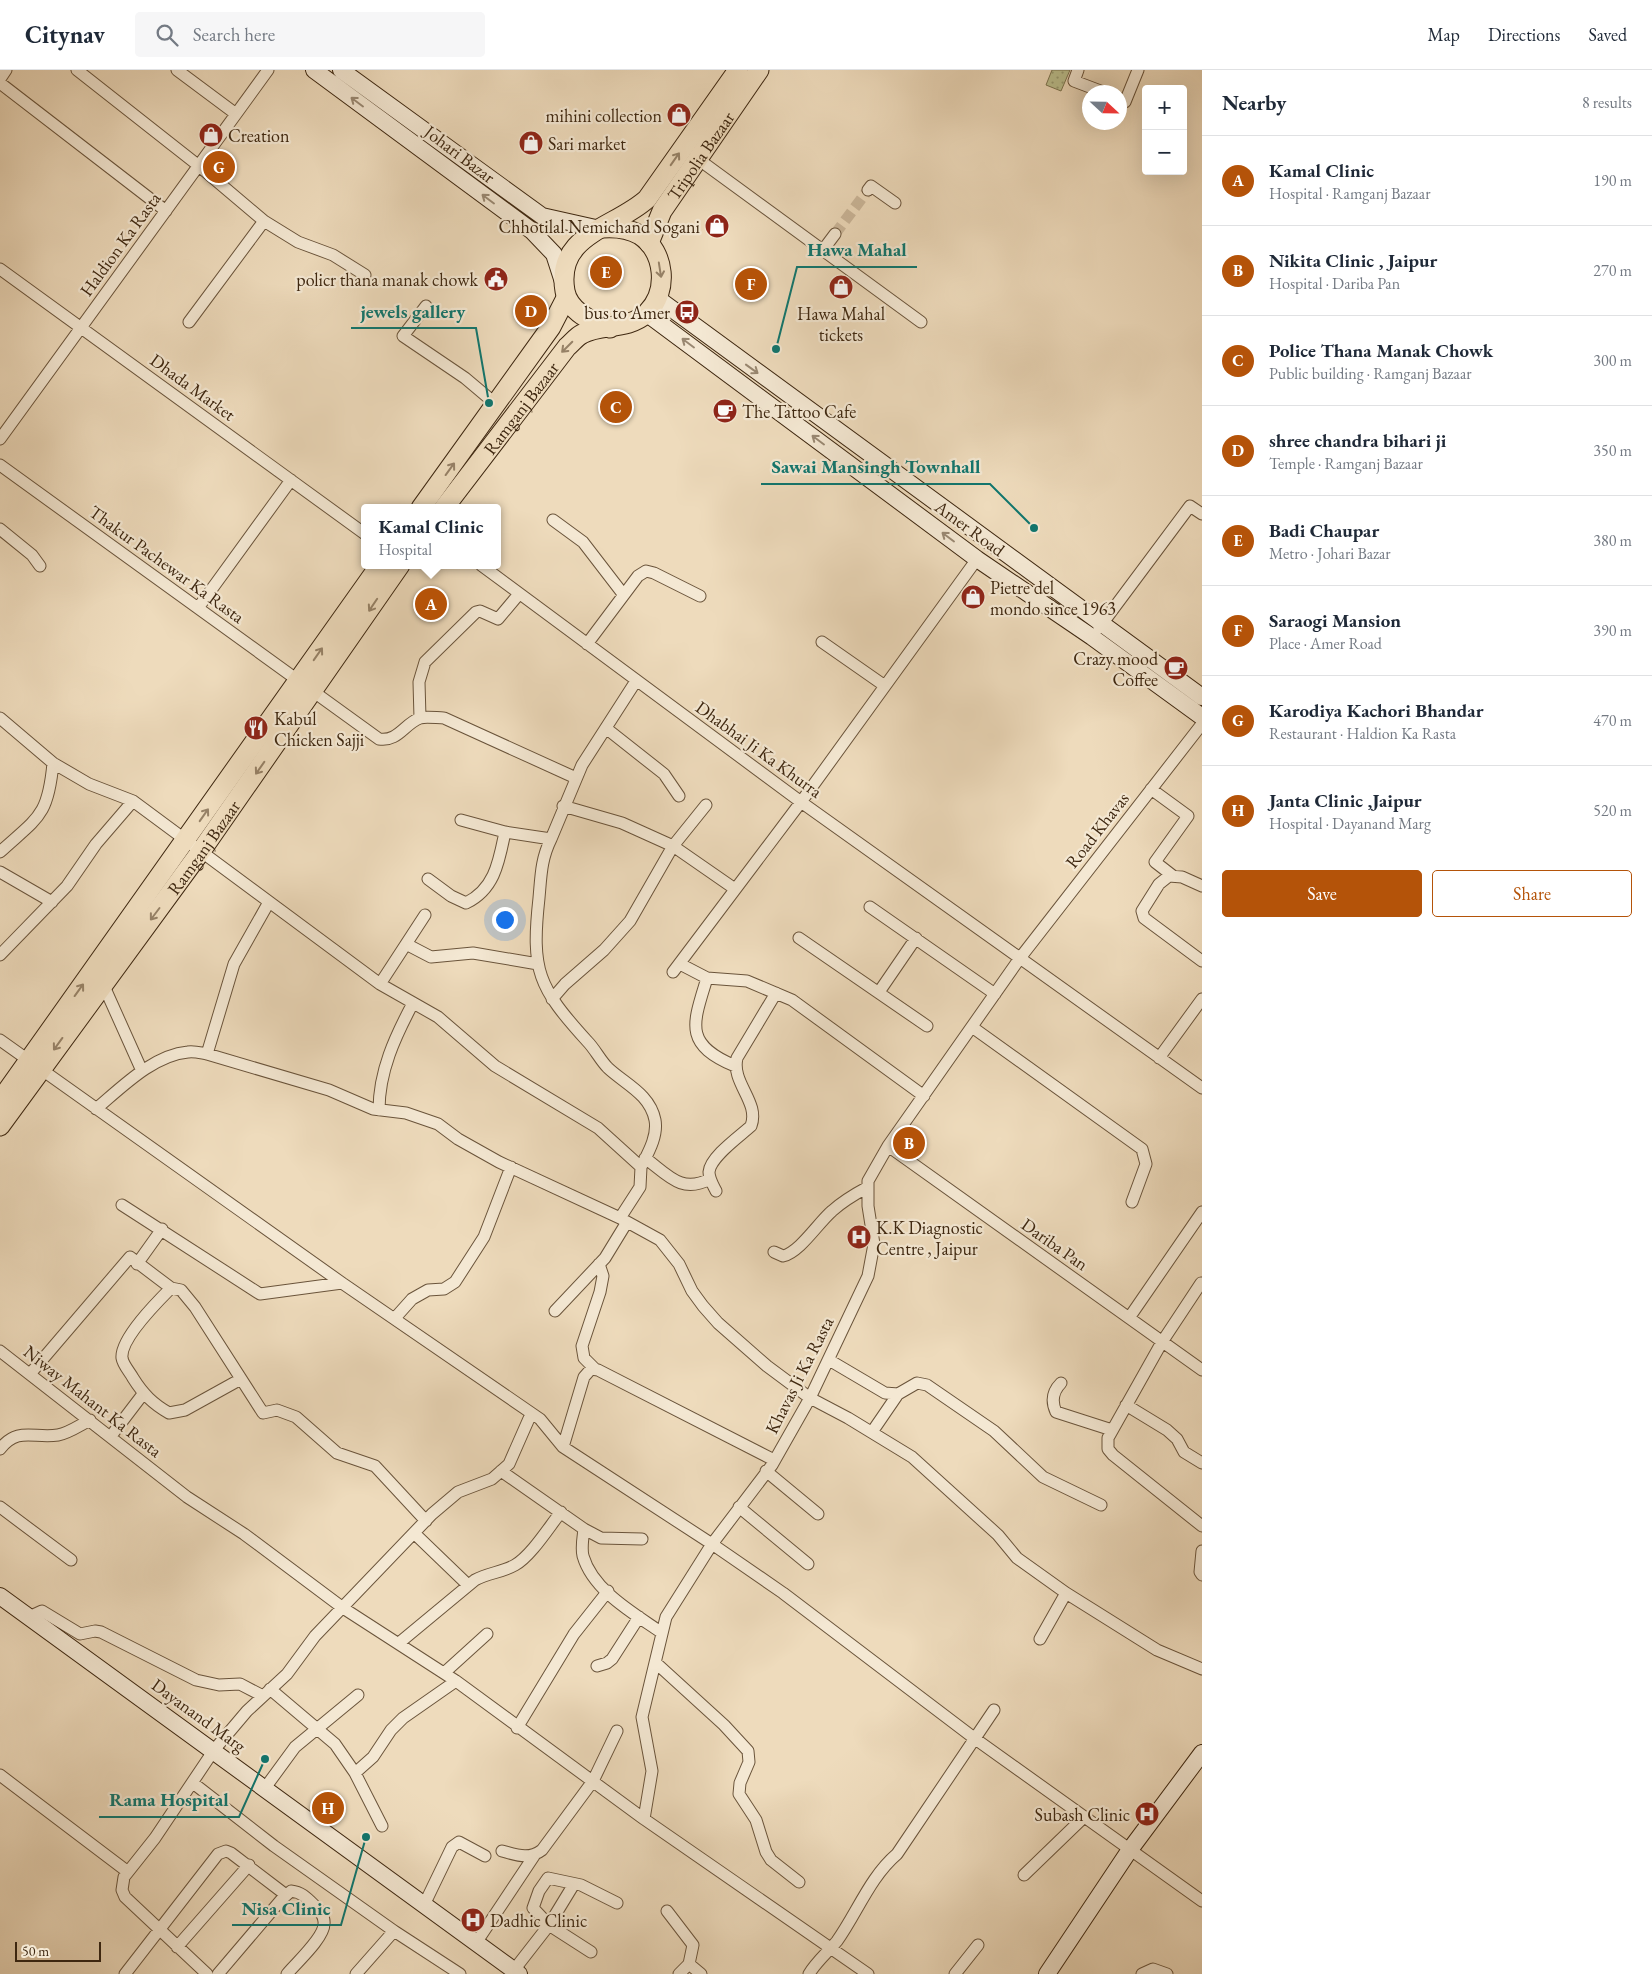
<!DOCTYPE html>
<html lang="en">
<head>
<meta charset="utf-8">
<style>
  body { margin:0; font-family:"EB Garamond",serif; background:#f6f6f7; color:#1f2937 }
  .controls { position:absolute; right:15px; top:15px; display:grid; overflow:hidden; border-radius:5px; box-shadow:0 5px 20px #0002 }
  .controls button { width:45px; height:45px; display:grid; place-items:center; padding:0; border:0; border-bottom:1px solid #e0e1e3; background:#fff; color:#1f2937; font:25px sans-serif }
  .compass { position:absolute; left:1082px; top:15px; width:45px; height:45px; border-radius:50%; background:#fff; box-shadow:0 5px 20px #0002; rotate:112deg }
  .scale { position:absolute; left:15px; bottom:12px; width:86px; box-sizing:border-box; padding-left:5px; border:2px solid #3e2710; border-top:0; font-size:14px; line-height:18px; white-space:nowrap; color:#3e2710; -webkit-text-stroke:4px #f4e8d3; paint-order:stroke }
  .you { position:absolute; left:504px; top:849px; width:18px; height:18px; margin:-12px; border:4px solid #fff; border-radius:50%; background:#1a73e8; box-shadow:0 0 0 8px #1a73e833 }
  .badge { display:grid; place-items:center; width:32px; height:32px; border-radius:50%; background:#b45309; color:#fff; font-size:16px; font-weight:700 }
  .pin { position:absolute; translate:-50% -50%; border:2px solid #fff; box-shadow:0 1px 5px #0006 }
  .popup { position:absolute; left:361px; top:434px; width:140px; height:65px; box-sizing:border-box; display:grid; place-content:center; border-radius:5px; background:#fff; filter:drop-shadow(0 1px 4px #0005); font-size:16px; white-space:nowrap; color:#747a83 }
  .popup b { font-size:19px; color:#1f2937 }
  .popup::after { content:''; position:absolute; left:50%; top:100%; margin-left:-10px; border:10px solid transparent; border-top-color:#fff }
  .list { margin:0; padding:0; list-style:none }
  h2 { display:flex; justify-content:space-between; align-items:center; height:65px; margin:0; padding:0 20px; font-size:21px }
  h2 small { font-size:16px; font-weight:400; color:#747a83 }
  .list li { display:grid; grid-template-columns:32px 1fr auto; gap:15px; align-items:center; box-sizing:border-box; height:90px; padding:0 20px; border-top:1px solid #e0e1e3 }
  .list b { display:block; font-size:19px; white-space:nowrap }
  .list p { margin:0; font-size:16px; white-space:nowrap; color:#747a83 }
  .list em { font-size:16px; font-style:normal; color:#747a83 }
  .actions { display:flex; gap:10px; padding:15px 20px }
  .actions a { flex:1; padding:11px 0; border:1px solid #b45309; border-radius:5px; text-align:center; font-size:18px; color:#b45309 }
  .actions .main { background:#b45309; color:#fff }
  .icon { flex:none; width:28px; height:28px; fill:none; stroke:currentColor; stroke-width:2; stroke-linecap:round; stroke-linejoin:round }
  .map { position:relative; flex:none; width:1202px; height:1904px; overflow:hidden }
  header { display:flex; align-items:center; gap:30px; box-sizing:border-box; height:70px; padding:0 25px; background:#fff; border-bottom:1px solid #e0e1e3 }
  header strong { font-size:24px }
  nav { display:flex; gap:28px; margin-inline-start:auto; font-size:18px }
  .search { width:350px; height:45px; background:#f6f6f7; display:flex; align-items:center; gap:12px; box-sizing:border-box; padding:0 18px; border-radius:5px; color:#747a83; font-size:19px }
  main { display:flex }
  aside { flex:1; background:#fff }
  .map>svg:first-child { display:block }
  .grass { fill:url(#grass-dots); stroke:#7c7450 }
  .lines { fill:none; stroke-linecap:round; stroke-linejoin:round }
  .street-tunnel { stroke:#cbb79a; stroke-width:11; stroke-dasharray:11 5.5; stroke-linecap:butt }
  .street-casing { stroke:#6a543b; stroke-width:13 }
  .secondary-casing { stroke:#3e2710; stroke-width:18 }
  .primary-casing { stroke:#3e2710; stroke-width:21 }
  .street { stroke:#f4e8d3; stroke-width:11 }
  .secondary { stroke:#f4e8d3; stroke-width:16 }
  .primary { stroke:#eedbbc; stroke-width:19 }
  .oneway { stroke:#998872 }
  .oneway2 { stroke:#968166 }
  .labels { text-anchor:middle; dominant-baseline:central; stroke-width:4.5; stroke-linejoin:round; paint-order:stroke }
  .poi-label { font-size:18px; fill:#3e2710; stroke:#f4e8d3; text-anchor:start }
  .street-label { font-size:18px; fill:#3e2710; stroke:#f4e8d3 }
  .leader { fill:none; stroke:#0f766e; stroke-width:2 }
  .callout-dot { fill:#0f766e; stroke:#f4e8d3; stroke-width:2 }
  .callout-label { font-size:19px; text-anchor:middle; font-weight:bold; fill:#0f766e; stroke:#f4e8d3; stroke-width:4.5; stroke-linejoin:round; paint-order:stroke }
</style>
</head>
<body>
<header>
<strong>Citynav</strong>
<div class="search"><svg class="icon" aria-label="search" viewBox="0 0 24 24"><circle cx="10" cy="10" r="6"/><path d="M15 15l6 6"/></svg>Search here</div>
<nav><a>Map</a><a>Directions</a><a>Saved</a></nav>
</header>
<main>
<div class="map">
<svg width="1202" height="1904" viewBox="0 0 1202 1904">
  <defs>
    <pattern id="grass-dots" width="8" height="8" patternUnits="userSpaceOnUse" patternTransform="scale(1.25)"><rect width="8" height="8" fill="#bbc08f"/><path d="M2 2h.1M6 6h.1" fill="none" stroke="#999c73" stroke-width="1.8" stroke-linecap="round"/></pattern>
  </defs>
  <rect width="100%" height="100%" fill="#eedbbc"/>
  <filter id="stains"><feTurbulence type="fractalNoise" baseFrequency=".004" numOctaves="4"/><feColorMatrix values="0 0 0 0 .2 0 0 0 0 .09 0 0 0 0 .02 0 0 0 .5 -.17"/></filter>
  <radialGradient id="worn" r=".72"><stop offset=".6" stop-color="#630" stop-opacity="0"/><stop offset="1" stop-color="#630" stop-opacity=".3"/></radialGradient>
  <path class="grass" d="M1052,0H1070L1061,21L1046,15Z"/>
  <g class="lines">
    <path class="street-tunnel" d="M835,164L868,120"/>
    <defs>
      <path id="street" d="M77,0L199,96L264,151L298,172L333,185L365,205
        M177,0L236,44
        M1078,0L1074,11L1103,22
        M0,9L6,0
        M0,13L166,141
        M1120,29L1125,32L1138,0
        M698,89L921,252
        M868,120L871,116L895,133
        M823,180L835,164
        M0,199L365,464
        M426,236L403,266L465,308L497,335
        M189,252L264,151
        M0,369L268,0
        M0,395L379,669C398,672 404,654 420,648C426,646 437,648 444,648L576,708
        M553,450L583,472L623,524
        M0,459L32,485L40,496
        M481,495L801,732L1202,1018
        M198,538L291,410
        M1099,558L1190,436L1202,444
        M822,572L885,616
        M587,574L638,506L646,501L654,503L700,526
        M0,648L53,693L89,714L133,731L380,914L438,947L495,996L598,1058L641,1097L640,1117L620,1148
        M420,648L419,612L425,592L476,542L480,541L498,549L519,524
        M607,659L664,704L679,726
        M1151,719L1188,746L1155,792L1173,806
        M563,736L622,753L673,776L735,819
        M461,750L505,762L551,769C541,789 541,806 539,828C531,901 538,917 587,971C595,979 600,990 608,998C625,1014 650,1024 655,1050C658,1066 648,1083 641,1097
        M551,769L582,695L636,611
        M0,782C38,747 48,747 53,693
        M0,802L52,832
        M428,809L451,826L466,833C495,819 499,791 505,762
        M1202,816L1182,807L1169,806L1159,814L1142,841L1144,848L1202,891
        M870,837L995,924
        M799,868L927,956
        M406,874L431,887L473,883L538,894
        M0,885L67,816L96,774L133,731
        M680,894L707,908L747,911L792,930L924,1026
        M673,902L801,732L977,489
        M707,908C693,954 683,974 735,996
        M103,914L142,1001
        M380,914L425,845
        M879,922L916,868
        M552,929L565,914L604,880L630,851L673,776L706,735
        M972,957L1142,1079L1146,1094L1132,1132
        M0,970L342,1213L540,1349L563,1377L712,1474L783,1523L974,1668L1202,1831
        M207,984L234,894L269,832
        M1159,988L1202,929
        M96,1039C121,1018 153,985 188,982C194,981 201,983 207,984L329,1020L373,1039L406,1043L438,1054L458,1069L499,1092L620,1148L660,1170L679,1194L692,1221L703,1236L718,1253L767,1296L810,1328L848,1348L912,1387L998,1465L1017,1488L1066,1523L1157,1580L1202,1599
        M379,1040C379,1001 395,967 413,933
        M888,1076L1202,1300
        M645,1088C668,1105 681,1124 710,1109
        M716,1121C713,1115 709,1109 709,1102C710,1087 740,1066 751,1056C760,1032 731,1013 737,988L776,923
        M122,1135L260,1224L342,1213
        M774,1182L783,1186C800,1182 818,1153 832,1141C843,1131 855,1124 868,1117
        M137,1194L162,1159
        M1201,1213L1162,1272L1108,1368V1379L1113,1385L1202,1456
        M171,1218C158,1231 120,1269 122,1288C123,1295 130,1302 133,1308C143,1324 153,1334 169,1343L185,1340L241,1309
        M555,1241L605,1188L627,1152
        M395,1248L412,1229L428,1220L444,1219L455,1212L484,1167L511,1097
        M1129,1248L1202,1142
        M0,1281L187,1427L244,1464L343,1538L456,1611L644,1749L868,1904
        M829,1290L885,1323L898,1324L917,1313L927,1315L994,1361L1043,1407L1101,1435
        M595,1299L584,1288L582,1276L600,1222L603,1206L599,1194
        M30,1304L130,1187L171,1218L181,1220L195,1237L263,1343L277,1340L296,1347L337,1383L375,1396L426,1451
        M1061,1313C1053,1321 1051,1331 1056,1342L1112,1360
        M1126,1335L1167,1360L1177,1369L1184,1382L1202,1393
        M872,1362L898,1324
        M111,1366L143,1324
        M563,1377L584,1307L591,1299L598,1300L774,1390
        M0,1379C18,1356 34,1369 58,1365C69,1363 80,1355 90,1350
        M501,1401L584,1459L601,1468L642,1469
        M766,1401L818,1444
        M0,1437L71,1490
        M739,1437L808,1494
        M584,1459C583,1467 581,1478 583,1486C593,1521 635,1544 662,1563
        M414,1463L468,1515
        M1202,1481L1200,1502L1202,1505
        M29,1547L42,1541L80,1564L95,1561L101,1562L196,1610L219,1615L240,1614L263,1626
        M1040,1569L1066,1523
        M399,1573L475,1510C488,1503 503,1502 515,1495C531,1486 549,1457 561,1442
        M656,1593L724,1655L748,1681L749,1692L740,1713L739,1724L756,1750L766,1782L771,1790L799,1812
        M597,1596L607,1593L612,1589L639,1547
        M444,1603L487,1564
        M270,1619L335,1674L355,1703L382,1756
        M517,1658L574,1564L608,1521
        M355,1703L373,1687L391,1660L403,1648L456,1611
        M0,1705L128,1802
        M193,1713L274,1776L394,1861
        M265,1718L295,1677L358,1625
        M644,1749L652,1701L642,1647L666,1547L712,1474L772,1395L810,1328L868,1206L874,1174L868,1136V1111L888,1076L1020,888L1202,654
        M502,1781C517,1785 529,1790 542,1780L593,1711L617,1661
        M1024,1805L1083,1748
        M574,1814L549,1855L591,1882
        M424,1835L452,1777L459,1772L485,1786
        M667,1841L693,1875L689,1894L701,1904
        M476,1873L534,1786
        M177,1877L249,1795
        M514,1900L549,1855L533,1838L539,1821L548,1808L581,1815L617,1833
        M125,1904L218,1784L226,1781L231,1783L286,1825
        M207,1904L125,1827L122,1820L124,1807L155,1768L214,1680L247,1641L287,1604L315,1566L432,1444L458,1422L492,1409L509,1394L531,1344
        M218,1904L281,1830L291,1821C301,1822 306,1827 314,1835C319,1840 325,1846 324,1854C324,1868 296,1893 287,1904
        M356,1904L394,1861L460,1904
        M679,1904L689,1894
        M809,1904C816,1892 828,1882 837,1871C857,1843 870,1807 897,1784L994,1640
        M955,1904L978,1875
        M1142,1904L1153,1899L1167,1904"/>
      <path id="secondary" d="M314,0L532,161L554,184L564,215
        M341,0L542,146L600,159
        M657,228L1202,627
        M646,243L977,489L1092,567L1202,647
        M0,1526L519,1904
        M1047,1904L1129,1781L1202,1683"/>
      <g id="primary">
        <path id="s1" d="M649,173L662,141L759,0"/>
        <path d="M610,258C592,252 569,242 565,221C555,164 615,158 647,129L738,0"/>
        <path d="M421,438L551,257L566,228"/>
        <path id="s2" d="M444,438L567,277C572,273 576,267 582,264C601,253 627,261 647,243C669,221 665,182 640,165C628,158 615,157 602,158"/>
        <path d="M0,1031L380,495"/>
        <path id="s3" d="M0,1056L201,781L400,495"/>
      </g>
    </defs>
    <use href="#street" class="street-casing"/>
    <use href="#secondary" class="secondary-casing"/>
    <use href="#primary" class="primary-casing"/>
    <use href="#street" class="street"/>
    <use href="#secondary" class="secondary"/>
    <use href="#primary" class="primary"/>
  </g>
  <defs><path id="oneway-shaft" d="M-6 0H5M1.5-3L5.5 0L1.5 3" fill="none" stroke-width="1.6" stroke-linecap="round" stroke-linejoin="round" transform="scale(1.25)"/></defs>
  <g class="oneway">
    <use href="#oneway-shaft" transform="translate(357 32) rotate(-143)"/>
    <use href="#oneway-shaft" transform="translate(488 129) rotate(-143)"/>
    <use href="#oneway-shaft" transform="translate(688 273) rotate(-143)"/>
    <use href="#oneway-shaft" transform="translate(752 299) rotate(36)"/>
    <use href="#oneway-shaft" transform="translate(818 370) rotate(-143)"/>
    <use href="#oneway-shaft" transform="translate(948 467) rotate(-143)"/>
  </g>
  <g class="oneway2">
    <use href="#oneway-shaft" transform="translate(675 89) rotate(-55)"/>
    <use href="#oneway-shaft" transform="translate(660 200) rotate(81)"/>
    <use href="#oneway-shaft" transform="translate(567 277) rotate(135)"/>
    <use href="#oneway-shaft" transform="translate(450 399) rotate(-54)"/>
    <use href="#oneway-shaft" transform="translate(373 535) rotate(124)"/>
    <use href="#oneway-shaft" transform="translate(318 584) rotate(-55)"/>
    <use href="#oneway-shaft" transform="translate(260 698) rotate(125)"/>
    <use href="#oneway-shaft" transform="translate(204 745) rotate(-55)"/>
    <use href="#oneway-shaft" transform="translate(155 844) rotate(127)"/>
    <use href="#oneway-shaft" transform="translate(79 920) rotate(-54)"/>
    <use href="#oneway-shaft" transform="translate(58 974) rotate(126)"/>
  </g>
  <defs>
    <symbol id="shop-disc" viewBox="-11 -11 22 22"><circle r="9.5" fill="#8f2418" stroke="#f4e8d3"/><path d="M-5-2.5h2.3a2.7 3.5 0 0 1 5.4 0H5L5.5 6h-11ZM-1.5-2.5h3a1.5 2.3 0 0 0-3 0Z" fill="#fff"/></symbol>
    <symbol id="civic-disc" viewBox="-11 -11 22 22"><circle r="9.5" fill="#8f2418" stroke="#f4e8d3"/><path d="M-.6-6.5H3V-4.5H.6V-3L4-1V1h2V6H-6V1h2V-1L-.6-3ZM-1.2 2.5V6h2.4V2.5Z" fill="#fff"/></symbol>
    <symbol id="bus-disc" viewBox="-11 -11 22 22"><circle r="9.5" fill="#8f2418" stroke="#f4e8d3"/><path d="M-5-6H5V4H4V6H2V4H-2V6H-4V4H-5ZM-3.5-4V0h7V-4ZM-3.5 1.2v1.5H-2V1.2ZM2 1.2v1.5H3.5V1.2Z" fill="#fff"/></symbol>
    <symbol id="cafe-disc" viewBox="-11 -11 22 22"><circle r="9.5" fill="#8f2418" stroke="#f4e8d3"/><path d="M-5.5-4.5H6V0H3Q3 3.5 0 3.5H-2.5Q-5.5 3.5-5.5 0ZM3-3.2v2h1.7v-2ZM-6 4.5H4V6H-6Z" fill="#fff"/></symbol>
    <symbol id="restaurant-disc" viewBox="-11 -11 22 22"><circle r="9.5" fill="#8f2418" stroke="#f4e8d3"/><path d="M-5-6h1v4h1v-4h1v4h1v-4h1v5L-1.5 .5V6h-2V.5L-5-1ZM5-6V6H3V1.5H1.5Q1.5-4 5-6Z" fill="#fff"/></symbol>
    <symbol id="hospital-disc" viewBox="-11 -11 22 22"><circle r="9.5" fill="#8f2418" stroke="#f4e8d3"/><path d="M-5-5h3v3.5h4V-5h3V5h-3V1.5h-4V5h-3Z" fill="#fff"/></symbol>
  </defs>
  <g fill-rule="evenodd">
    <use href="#shop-disc" x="665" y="31" width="28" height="28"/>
    <use href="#shop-disc" x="197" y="51" width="28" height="28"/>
    <use href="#shop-disc" x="517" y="59" width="28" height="28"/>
    <use href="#shop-disc" x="703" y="142" width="28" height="28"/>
    <use href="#civic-disc" x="482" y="195" width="28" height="28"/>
    <use href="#shop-disc" x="827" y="203" width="28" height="28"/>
    <use href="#bus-disc" x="673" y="228" width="28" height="28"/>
    <use href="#cafe-disc" x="711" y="327" width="28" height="28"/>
    <use href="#shop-disc" x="959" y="513" width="28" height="28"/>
    <use href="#cafe-disc" x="1162" y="584" width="28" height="28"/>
    <use href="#restaurant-disc" x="242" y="644" width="28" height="28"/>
    <use href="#hospital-disc" x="845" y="1153" width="28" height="28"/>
    <use href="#hospital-disc" x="1133" y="1730" width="28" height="28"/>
    <use href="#hospital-disc" x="459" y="1836" width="28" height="28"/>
  </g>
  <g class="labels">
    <g class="poi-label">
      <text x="662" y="45" text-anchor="end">mihini collection</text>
      <text x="228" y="65">Creation</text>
      <text x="548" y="73">Sari market</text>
      <text x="700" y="156" text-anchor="end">Chhotilal Nemichand Sogani</text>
      <text x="478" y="209" text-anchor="end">policr thana manak chowk</text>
      <text x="670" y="242" text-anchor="end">bus to Amer</text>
      <text x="841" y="243" text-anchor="middle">Hawa Mahal<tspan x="841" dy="21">tickets</tspan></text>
      <text x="742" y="341">The Tattoo Cafe</text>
      <text x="990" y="517">Pietre del<tspan x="990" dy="21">mondo since 1963</tspan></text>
      <text x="1158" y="588" text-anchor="end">Crazy mood<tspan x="1158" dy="21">Coffee</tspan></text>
      <text x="274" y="648">Kabul<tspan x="274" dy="21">Chicken Sajji</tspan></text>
      <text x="876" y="1157">K.K Diagnostic<tspan x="876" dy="21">Centre , Jaipur</tspan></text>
      <text x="1130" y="1744" text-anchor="end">Subash Clinic</text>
      <text x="490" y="1850">Dadhic Clinic</text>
    </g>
    <g class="street-label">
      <text transform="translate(460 84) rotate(37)">Johari Bazar</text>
      <text stroke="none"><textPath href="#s1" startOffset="102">Tripolia Bazaar</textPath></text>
      <text transform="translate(120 174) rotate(-54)">Haldion Ka Rasta</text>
      <text transform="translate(193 317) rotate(36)">Dhada Market</text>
      <text stroke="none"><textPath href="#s2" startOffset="126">Ramganj Bazaar</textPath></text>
      <text transform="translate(970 458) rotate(36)">Amer Road</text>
      <text transform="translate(167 494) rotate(36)">Thakur Pachewar Ka Rasta</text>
      <text transform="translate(759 679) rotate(36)">Dhabhai Ji Ka Khurra</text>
      <text transform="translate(1097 760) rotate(-52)">Road Khavas</text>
      <text stroke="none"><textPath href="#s3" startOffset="345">Ramganj Bazaar</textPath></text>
      <text transform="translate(1055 1174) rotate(35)">Dariba Pan</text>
      <text transform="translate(799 1305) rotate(-63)">Khavas Ji Ka Rasta</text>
      <text transform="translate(93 1331) rotate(38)">Niway Mahant Ka Rasta</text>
      <text transform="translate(199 1645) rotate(36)">Dayanand Marg</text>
    </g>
  </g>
  <path class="leader" d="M776 279L797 197H917M489 333L476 258H351M1034 458L990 414H761M265 1689L239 1747H99M366 1767L341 1855H232"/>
  <g class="callout-dot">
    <circle cx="776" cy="279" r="5"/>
    <circle cx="489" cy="333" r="5"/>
    <circle cx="1034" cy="458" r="5"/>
    <circle cx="265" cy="1689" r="5"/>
    <circle cx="366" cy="1767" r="5"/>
  </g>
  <g class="callout-label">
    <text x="857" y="186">Hawa Mahal</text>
    <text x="413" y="248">jewels gallery</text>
    <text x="876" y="403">Sawai Mansingh Townhall</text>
    <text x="169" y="1736">Rama Hospital</text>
    <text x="286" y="1845">Nisa Clinic</text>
  </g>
  <rect width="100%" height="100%" filter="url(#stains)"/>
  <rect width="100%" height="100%" fill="url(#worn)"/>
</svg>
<div class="controls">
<button>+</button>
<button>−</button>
</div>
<svg class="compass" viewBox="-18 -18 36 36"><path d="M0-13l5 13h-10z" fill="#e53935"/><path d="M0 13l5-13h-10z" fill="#747a83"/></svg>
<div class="scale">50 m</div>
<div class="you"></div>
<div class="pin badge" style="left:431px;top:534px">A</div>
<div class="popup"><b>Kamal Clinic</b>Hospital</div>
<div class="pin badge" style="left:909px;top:1073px">B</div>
<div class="pin badge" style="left:616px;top:337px">C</div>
<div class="pin badge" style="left:531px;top:241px">D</div>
<div class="pin badge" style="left:606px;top:202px">E</div>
<div class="pin badge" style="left:751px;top:214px">F</div>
<div class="pin badge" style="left:219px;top:97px">G</div>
<div class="pin badge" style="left:328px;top:1738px">H</div>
</div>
<aside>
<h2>Nearby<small>8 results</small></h2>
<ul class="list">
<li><span class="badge">A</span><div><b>Kamal Clinic</b><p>Hospital · Ramganj Bazaar</p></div><em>190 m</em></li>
<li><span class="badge">B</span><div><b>Nikita Clinic , Jaipur</b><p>Hospital · Dariba Pan</p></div><em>270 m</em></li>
<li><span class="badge">C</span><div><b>Police Thana Manak Chowk</b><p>Public building · Ramganj Bazaar</p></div><em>300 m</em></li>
<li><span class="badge">D</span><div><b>shree chandra bihari ji</b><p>Temple · Ramganj Bazaar</p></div><em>350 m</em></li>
<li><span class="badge">E</span><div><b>Badi Chaupar</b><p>Metro · Johari Bazar</p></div><em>380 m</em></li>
<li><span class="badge">F</span><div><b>Saraogi Mansion</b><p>Place · Amer Road</p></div><em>390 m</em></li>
<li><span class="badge">G</span><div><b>Karodiya Kachori Bhandar</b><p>Restaurant · Haldion Ka Rasta</p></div><em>470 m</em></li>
<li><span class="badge">H</span><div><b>Janta Clinic ,Jaipur</b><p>Hospital · Dayanand Marg</p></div><em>520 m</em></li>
</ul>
<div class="actions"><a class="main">Save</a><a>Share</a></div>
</aside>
</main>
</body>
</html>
